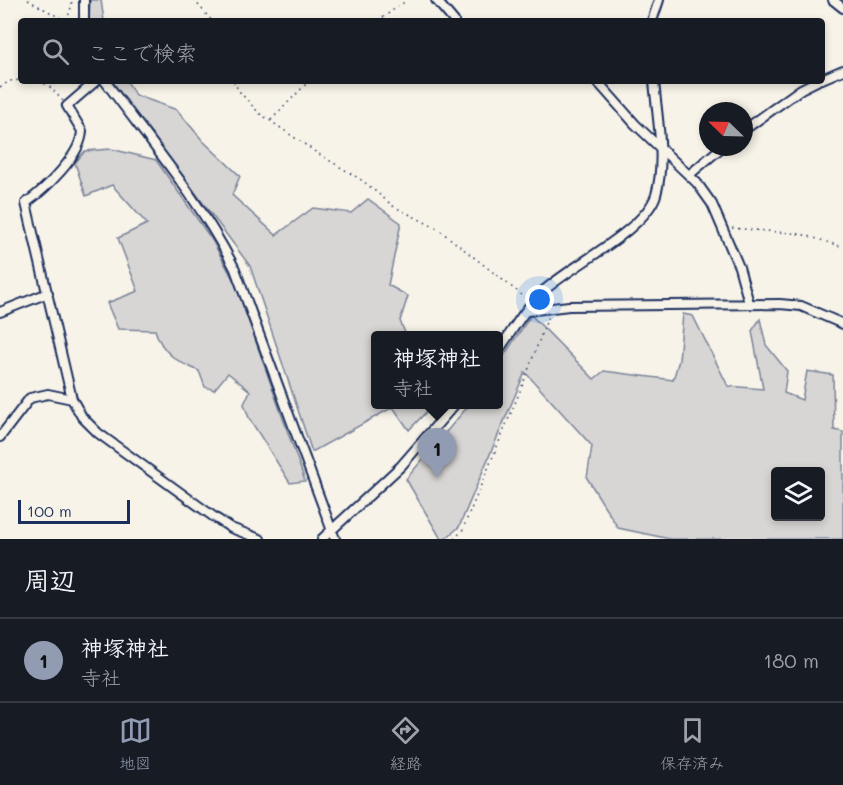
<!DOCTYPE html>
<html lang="ja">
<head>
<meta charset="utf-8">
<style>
  body { margin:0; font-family:Mali,"Klee One",sans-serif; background:#20242c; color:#f1f3f6 }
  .controls { position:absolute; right:18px; bottom:18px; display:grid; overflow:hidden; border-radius:6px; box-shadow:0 3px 9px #0003 }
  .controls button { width:54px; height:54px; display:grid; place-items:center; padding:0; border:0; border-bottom:2px solid #363941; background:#171b24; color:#f1f3f6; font:30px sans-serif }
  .compass { position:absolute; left:699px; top:102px; width:54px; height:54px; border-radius:50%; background:#171b24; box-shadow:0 3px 9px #0003; rotate:293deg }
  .scale { position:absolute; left:18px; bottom:15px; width:112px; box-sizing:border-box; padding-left:6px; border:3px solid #1b2f5e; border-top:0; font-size:16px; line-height:21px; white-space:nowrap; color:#1b2f5e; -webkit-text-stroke:4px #f7f3e8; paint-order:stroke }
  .you { position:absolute; left:540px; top:300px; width:21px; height:21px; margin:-15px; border:4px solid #fff; border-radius:50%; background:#1a73e8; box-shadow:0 0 0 9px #1a73e833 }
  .badge { display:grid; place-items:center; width:39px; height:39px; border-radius:50%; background:#919bb2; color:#111; font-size:20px; font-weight:700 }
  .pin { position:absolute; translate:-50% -50px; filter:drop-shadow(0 2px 3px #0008) }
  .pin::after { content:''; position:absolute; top:32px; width:21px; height:18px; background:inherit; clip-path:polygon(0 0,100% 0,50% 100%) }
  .popup { position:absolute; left:371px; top:331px; width:132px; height:78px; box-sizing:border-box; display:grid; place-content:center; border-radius:6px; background:#171b24; filter:drop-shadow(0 2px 4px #0005); font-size:20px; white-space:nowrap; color:#9ea1a6 }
  .popup b { font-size:22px; color:#f1f3f6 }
  .popup::after { content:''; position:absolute; left:50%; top:100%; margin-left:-12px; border:12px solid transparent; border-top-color:#171b24 }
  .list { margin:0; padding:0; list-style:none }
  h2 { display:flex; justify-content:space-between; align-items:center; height:78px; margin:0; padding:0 24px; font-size:26px }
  h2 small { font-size:20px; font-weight:400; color:#9ea1a6 }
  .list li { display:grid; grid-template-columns:39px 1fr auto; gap:18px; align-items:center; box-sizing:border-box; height:84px; padding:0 24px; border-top:2px solid #363941 }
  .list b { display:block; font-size:22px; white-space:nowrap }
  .list p { margin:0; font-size:20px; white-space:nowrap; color:#9ea1a6 }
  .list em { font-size:20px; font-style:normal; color:#9ea1a6 }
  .icon { flex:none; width:33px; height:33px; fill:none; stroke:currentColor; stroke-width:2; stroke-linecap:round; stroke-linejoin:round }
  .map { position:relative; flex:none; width:843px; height:539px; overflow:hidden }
  .search { position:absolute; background:#171b24; box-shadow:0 3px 9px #0003; left:18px; right:18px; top:18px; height:66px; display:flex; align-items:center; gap:15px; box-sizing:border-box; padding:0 21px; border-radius:6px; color:#9ea1a6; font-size:22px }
  .sheet { height:162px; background:#171b24 }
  nav { display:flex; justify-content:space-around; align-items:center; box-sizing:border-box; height:84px; border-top:2px solid #363941; background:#171b24; font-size:16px; color:#9ea1a6 }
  nav a { display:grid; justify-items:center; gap:3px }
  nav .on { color:#919bb2 }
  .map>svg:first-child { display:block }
  .green { fill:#d7d6d4; stroke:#798299; stroke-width:1.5; fill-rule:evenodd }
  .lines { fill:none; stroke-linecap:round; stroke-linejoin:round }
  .minor-casing { stroke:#1b2f5e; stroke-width:12 }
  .path { stroke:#1b2f5e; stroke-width:1.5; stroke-dasharray:1.5 4.5; stroke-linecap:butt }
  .minor { stroke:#f7f3e8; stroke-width:8 }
</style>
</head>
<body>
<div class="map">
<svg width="843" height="539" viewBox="0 0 843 539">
  <rect width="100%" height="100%" fill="#f7f3e8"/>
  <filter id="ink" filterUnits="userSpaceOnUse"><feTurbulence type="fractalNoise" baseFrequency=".0167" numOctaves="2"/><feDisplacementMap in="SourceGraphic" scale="12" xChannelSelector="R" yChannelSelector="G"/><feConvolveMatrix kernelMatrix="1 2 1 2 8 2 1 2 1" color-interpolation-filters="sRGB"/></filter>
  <g filter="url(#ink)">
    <path class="green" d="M90,0H101L104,21H89Z
      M112,81H127L135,95L177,110L203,141L240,176L232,195L276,235L313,208L351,213L368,199L401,223L388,285L408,296L400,321L406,335L376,336V404L426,405L428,410L409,430L393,407L312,452L250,266Z
      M111,149L156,160L212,240L236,285L305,481L290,483L249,418L244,404L250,391L228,373L214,390L205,387L199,371C177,362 162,353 155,330L118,329L107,303L138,291L118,238L147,224L112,185L86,196L75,163L85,151Z
      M683,314L693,316L728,386L763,389L752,331L760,319L766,345L787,371L784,393L802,400L807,371L833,375L834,430L843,432V539H670L618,528L587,478L592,446L525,372L459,527L445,539H441L406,479L469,405L498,404L499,363L531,315L594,379L604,371L673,380L679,360ZM776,472H820V516H776Z"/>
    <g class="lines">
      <defs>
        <path id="minor" d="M84,0V21
          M436,0L454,21
          M833,0L843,8
          M652,21L659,0
          M822,79L843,70
          M96,81L67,106L82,131C81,156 45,189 26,203L72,399L82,417L98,433L214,517L231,528L260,539
          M105,81C151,143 200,200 235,269L335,539
          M597,81L635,124L697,183L712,204L739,267L749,303
          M744,130L801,89L817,81
          M689,175L722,147
          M527,311L569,306L780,304L801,306L843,324
          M0,312L48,293
          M498,351C511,333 523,311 539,295C567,267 644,232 656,195C666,160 657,117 654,81
          M0,437L30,398L48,394L72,399
          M322,539L401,466L455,404"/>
      </defs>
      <use href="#minor" class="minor-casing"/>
      <path class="path" d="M28,0L64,20L70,13L72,0
        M194,0L212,21
        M378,21L407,0
        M39,81L49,86L63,101
        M234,81L238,90L259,113L317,153L363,181L393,206L438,229L527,299
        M0,87L10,81L21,80
        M271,120L309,81
        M732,228L801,234L843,247
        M454,539L462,531L523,384L548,317"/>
      <use href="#minor" class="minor"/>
    </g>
  </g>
</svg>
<div class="controls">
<button><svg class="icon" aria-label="layers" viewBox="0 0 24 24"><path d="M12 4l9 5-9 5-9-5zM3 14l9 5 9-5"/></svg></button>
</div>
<svg class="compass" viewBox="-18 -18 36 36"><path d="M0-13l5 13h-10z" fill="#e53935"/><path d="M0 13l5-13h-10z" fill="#9ea1a6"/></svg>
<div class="scale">100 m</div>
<div class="you"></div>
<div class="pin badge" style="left:437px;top:478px">1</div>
<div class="popup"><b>神塚神社</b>寺社</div>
<div class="search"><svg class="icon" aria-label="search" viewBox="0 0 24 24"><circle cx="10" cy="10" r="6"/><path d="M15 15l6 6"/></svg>ここで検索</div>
</div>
<section class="sheet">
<h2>周辺<small></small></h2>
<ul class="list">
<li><span class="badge">1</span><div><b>神塚神社</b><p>寺社</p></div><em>180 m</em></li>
</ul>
</section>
<nav>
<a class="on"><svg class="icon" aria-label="map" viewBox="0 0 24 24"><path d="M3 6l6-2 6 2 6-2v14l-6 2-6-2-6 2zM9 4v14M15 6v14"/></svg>地図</a>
<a><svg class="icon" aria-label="directions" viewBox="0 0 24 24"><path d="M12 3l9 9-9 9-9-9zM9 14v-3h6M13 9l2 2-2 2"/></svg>経路</a>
<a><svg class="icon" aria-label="saved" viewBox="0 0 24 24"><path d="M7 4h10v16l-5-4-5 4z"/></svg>保存済み</a>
</nav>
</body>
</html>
